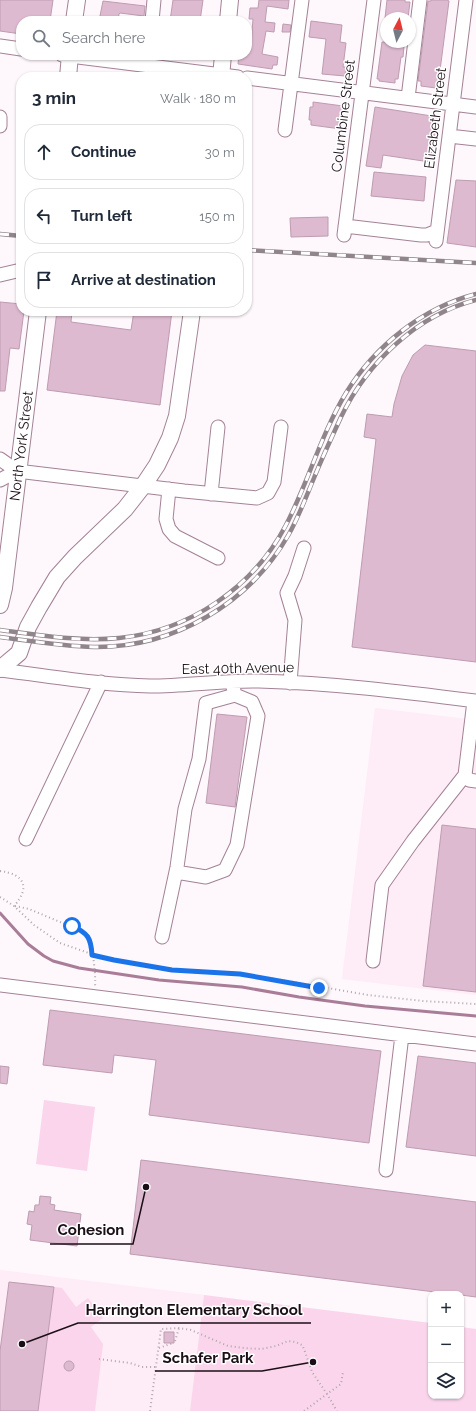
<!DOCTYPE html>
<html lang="en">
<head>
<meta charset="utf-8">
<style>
  body { margin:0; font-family:Raleway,sans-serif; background:#f2f2f3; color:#1f2937 }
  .controls { position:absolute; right:12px; bottom:12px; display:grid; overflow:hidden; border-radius:8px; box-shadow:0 1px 3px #0004 }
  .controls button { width:36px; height:36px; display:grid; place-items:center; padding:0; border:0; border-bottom:1px solid #e0e1e3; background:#fff; color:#1f2937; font:20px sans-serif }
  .compass { position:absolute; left:380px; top:12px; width:36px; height:36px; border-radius:50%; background:#fff; box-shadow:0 1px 3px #0004; rotate:7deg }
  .stop { position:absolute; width:12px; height:12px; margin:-9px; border:3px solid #1a73e8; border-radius:50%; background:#fff }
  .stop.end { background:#1a73e8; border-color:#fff; box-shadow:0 1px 4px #0008 }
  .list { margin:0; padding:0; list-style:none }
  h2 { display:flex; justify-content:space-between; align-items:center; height:52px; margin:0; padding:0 16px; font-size:17px }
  h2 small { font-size:13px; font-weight:400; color:#747a83 }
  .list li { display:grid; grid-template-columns:26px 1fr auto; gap:12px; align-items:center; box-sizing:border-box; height:56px; margin:0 8px 8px; padding:0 8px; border:1px solid #e0e1e3; border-radius:16px }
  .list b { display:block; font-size:15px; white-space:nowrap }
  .list em { font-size:13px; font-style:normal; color:#747a83 }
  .icon { flex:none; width:22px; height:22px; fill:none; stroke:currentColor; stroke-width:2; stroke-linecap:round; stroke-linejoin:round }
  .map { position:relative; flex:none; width:476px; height:1411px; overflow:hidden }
  .search { position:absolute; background:#fff; box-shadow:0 1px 3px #0004; left:16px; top:16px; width:236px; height:44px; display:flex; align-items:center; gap:10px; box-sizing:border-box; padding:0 14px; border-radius:16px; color:#747a83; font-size:15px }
  .panel { position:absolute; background:#fff; box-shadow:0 1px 3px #0004; left:16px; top:72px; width:236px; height:244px; border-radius:16px }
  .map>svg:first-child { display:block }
  .built { fill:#feecf6 }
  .green { fill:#fad5eb }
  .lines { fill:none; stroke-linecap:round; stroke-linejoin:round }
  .stream { stroke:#a97d98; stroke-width:3 }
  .building { fill:#debad0; stroke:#be9cb1 }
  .minor-casing { stroke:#a38296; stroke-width:15 }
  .major-casing { stroke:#a38296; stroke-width:18 }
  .path { stroke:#b0a7ac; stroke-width:2; stroke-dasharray:1 3; stroke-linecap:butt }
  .minor { stroke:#fff; stroke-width:13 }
  .major { stroke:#fff; stroke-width:16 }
  .rail-casing { stroke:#8f858b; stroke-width:4.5 }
  .rail { stroke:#fff; stroke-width:3; stroke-dasharray:9; stroke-linecap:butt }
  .route { stroke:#1a73e8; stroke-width:5 }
  .labels { text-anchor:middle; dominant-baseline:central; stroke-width:3; stroke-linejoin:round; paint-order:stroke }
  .street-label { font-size:14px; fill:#1b0f17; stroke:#fff }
  .leader { fill:none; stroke:#1b0f17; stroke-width:1.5 }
  .callout-dot { fill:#1b0f17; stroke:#fff; stroke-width:1.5 }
  .callout-label { font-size:15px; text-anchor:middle; font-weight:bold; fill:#1b0f17; stroke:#fff; stroke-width:3; stroke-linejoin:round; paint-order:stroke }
</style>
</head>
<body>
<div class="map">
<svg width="476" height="1411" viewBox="0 0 476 1411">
  <rect width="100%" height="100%" fill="#fef7fb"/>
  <path class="built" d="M102,0H150V6Z
    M375,708L476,720V995L342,979Z
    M0,1270L204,1295L190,1411H0Z"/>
  <path class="green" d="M44,1100L95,1107L87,1171L36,1164Z
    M54,1287L62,1288L76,1307L88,1298L103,1318L91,1327L103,1344L95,1411H38Z
    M204,1295L431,1323V1396H461V1327L476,1329V1411H190Z"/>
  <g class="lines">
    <path class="stream" d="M0,913L28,944L44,956L53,961L79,968L159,980L242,987L299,997L365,1006L476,1016"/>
  </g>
  <path class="building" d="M0,0H53L50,21H21V34L0,31Z
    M173,0H203L200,21H170Z
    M259,0H289L288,9L267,6L265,22L275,23L274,32L266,31L262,54L278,57L277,65H273L272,69L238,64L239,55H247V43H251L253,19H249L250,8H258Z
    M387,0H405V2H410L408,18H385Z
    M431,0H447L449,1L438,86H437L436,88L421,86V81H418L428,1H431Z
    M103,1L145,6L144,16L120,13L119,14L118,21H99Z
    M311,21L342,25L340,42L346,43L343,67H346L345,76L322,74L326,39L309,37Z
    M283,24L291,25L290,32H282Z
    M382,42H400L399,45L404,46L403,57H401L398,79H395V83L379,81V79H377Z
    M313,102L343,106L341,129L311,125V120H309L310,107H313Z
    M375,107L438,117L430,162L383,155L381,168L366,166Z
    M374,172L426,177L424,201L371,196Z
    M456,180L476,181V247L447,243Z
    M328,217V236L291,237L290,218Z
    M0,302L21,304V311H24L19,349L10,348L5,391H0Z
    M57,311H72L71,322L131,330L134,311H172L160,405L47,390Z
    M425,345L476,351V662L352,647L376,439L364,437L367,414L392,417L394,404L402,376L413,355Z
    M217,714L247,717L235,807L206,803Z
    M442,825L476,829V992L423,986Z
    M50,1010L381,1051L369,1143L149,1115L156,1060L114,1055L112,1073L43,1065Z
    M418,1056L476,1063V1156L406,1147Z
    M0,1066L9,1067L7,1084L0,1083Z
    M141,1160L476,1202V1297L461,1295V1294H451L130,1254Z
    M40,1196L51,1197L50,1204L55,1205L54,1210L81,1214L77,1246L30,1240L32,1225L27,1224L29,1211L34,1212L35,1205H39Z
    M9,1282L54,1287L38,1411H0V1351Z
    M164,1332H174V1343H164Z
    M64 1366a5 5 0 1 1 10 0a5 5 0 1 1-10 0Z"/>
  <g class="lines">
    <defs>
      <path id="minor" d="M152,21L154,0
        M0,46L21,49
        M62,55L238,77
        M247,78L476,107
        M408,98L420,0
        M0,117V126
        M285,130L302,0
        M449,136L476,139
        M345,226L421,235H427L437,231
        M344,235L374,0
        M436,241L466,0
        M0,275L21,270
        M0,459L17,471L184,491L257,498L268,493L274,482L281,427
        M0,480L17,471
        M169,489L166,519L169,529L175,536L218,558
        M211,494L218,427
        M0,670C50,676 100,685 150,686C187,686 223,680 259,681C332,683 404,692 476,701
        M290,683L295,620L287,593L295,576L304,548
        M474,701L465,775L469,780L476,781
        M26,839L101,682
        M176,872L206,877L225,870L237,845L258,716L252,702L235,695L233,687
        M162,937L177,867L185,809L199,759L206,703L235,695
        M373,961L382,885L413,841L465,775
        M0,985L476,1044
        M386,1170L402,1035"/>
      <path id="major" d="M74,21L77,0
        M228,21L230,0
        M68,77L70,55
        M221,77L223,55
        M0,605L4,588L38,311
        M0,669L19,653L28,627L39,607L57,577L75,557L125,509L143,486L157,465L170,438L177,416L192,311"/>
    </defs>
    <use href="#minor" class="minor-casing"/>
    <use href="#major" class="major-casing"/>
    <path class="path" d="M0,871C24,874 31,887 14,906
      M0,897L14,906L34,925L60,943L106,959L172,970L229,973L264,977L368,995L423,1001L476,1004
      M15,906L29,909L84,932C93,942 96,973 95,987
      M175,1341L179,1328
      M159,1348L173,1343
      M99,1359L130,1363L142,1367H156
      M150,1411L161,1329L179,1328L191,1330L228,1346L244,1348L261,1349L276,1346L288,1341L296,1342L302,1345L304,1349L312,1372L327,1394L341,1384L343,1372
      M304,1411L327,1394L337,1411"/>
    <use href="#minor" class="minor"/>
    <use href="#major" class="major"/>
    <defs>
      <path id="rail" d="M0,234L21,236
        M247,250L476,263
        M0,630C39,635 79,642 119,638C189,631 253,588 286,525C308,483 321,434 346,393C375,346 422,308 476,294
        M0,637C31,641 62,646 94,647C174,648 250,603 289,534C299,516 306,497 314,478C322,458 332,437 341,417C367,363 417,315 476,300"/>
    </defs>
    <use href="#rail" class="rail-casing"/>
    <use href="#rail" class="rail"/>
  </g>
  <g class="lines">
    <path class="route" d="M72,926C88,933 91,938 92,955L114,960L172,970L240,974L319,988"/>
  </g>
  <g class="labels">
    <g class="street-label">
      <text transform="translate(343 116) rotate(-83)">Columbine Street</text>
      <text transform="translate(435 118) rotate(-83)">Elizabeth Street</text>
      <text transform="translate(21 446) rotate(-83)">North York Street</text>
      <text transform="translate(238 668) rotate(-1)">East 40th Avenue</text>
    </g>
  </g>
  <path class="leader" d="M146 1187L133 1244H50M22 1344L78 1323H311M313 1362L262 1371H155"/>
  <g class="callout-dot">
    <circle cx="146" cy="1187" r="4"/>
    <circle cx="22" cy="1344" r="4"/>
    <circle cx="313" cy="1362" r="4"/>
  </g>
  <g class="callout-label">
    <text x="91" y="1235">Cohesion</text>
    <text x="194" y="1315">Harrington Elementary School</text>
    <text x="208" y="1363">Schafer Park</text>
  </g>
</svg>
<div class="controls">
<button>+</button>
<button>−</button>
<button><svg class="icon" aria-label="layers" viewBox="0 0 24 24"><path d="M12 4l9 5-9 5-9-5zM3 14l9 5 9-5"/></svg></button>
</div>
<svg class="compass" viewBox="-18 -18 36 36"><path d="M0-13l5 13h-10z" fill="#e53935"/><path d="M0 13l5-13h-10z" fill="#747a83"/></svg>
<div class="stop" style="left:72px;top:926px"></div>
<div class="stop end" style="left:319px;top:988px"></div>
<div class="search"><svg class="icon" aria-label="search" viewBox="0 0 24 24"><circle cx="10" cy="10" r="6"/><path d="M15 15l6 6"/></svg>Search here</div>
<section class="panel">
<h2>3 min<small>Walk · 180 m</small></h2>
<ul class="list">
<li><svg class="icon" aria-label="ahead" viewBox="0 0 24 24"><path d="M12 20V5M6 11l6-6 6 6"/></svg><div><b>Continue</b></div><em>30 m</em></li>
<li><svg class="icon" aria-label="left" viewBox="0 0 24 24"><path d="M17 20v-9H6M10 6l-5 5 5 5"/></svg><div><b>Turn left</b></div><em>150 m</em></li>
<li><svg class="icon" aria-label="arrive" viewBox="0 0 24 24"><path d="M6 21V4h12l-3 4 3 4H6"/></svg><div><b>Arrive at destination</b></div></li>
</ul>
</section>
</div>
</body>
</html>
